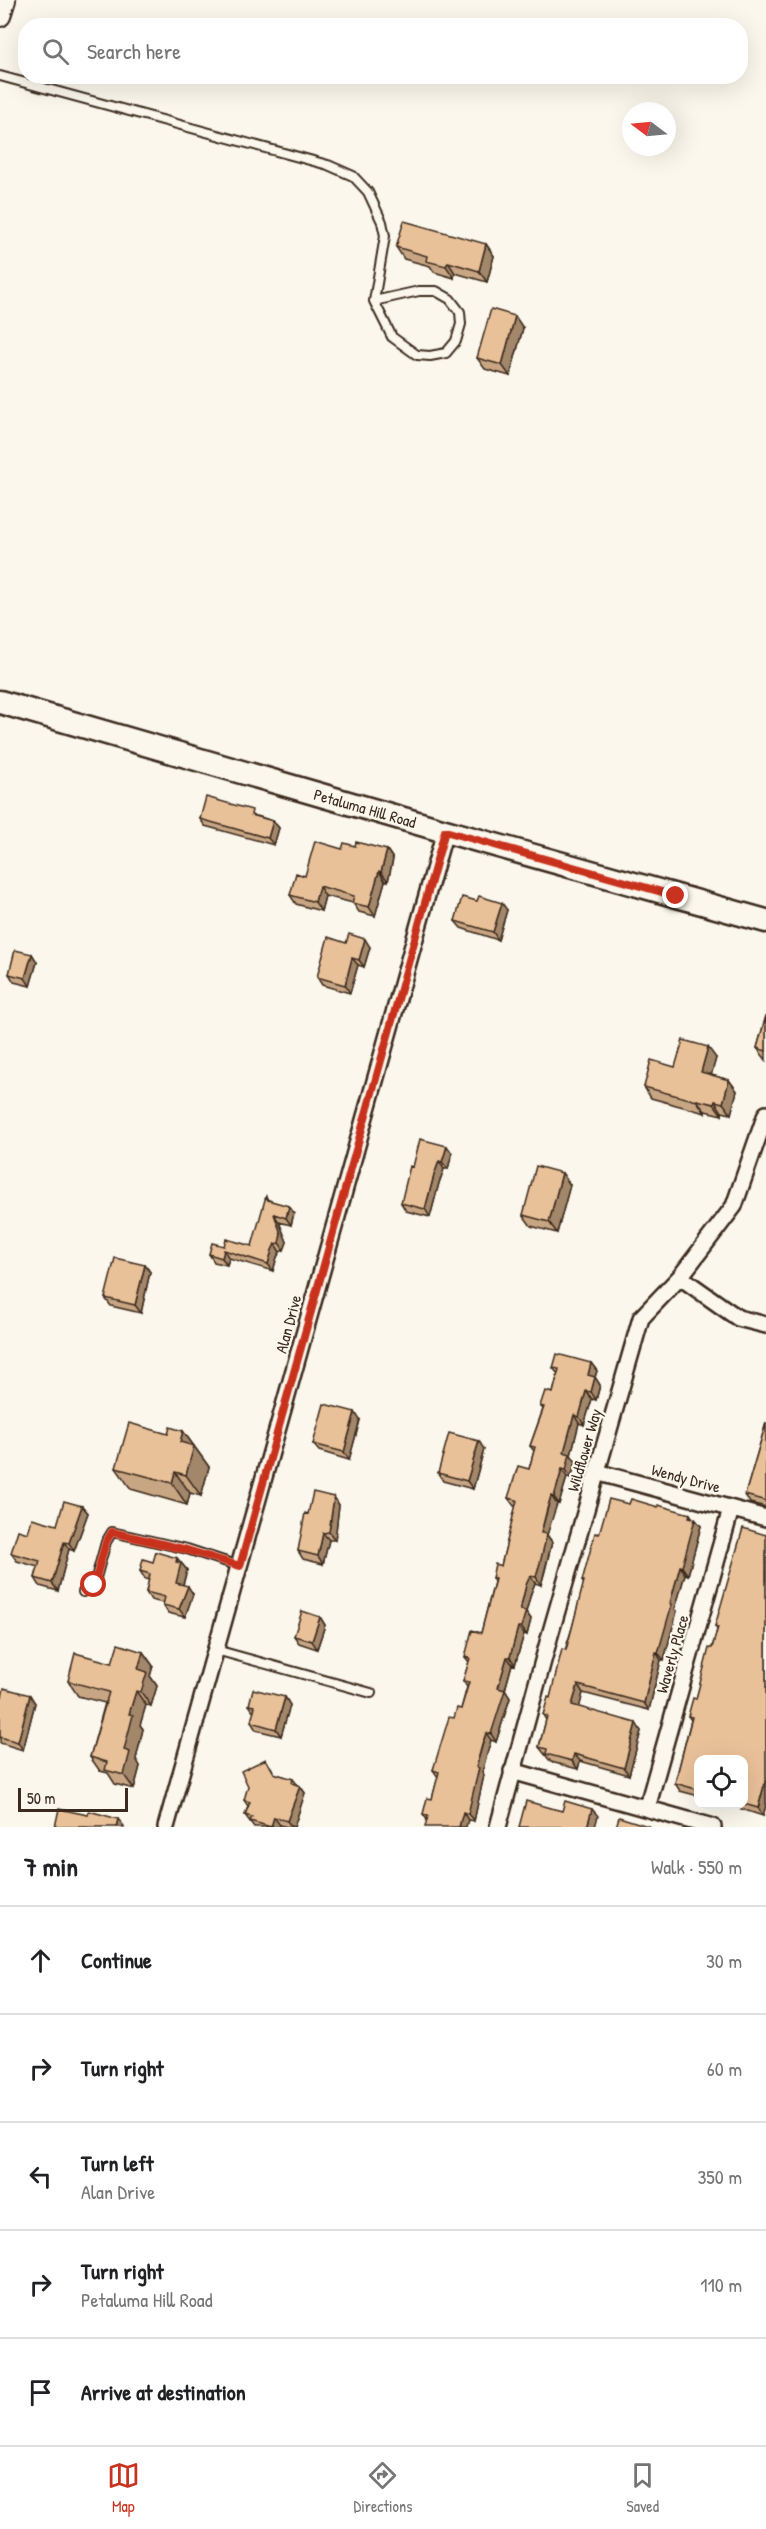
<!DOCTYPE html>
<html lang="en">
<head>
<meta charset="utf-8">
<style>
  body { margin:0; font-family:"Patrick Hand",sans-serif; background:#f6f6f6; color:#202124 }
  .controls { position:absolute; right:18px; bottom:18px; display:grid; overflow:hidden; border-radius:12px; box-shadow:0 6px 24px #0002 }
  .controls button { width:54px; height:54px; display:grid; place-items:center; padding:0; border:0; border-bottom:2px solid #e0e0e0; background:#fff; color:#202124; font:30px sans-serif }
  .compass { position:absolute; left:622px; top:102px; width:54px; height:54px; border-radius:50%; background:#fff; box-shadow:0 6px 24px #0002; rotate:286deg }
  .scale { position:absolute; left:18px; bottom:15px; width:110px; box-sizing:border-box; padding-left:6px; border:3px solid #3b2a1e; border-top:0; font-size:16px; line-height:21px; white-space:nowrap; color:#3b2a1e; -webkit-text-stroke:4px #fbf7ec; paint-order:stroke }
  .stop { position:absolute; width:18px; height:18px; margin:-14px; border:4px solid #c8321e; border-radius:50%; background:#fff }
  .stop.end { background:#c8321e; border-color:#fff; box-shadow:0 2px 6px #0008 }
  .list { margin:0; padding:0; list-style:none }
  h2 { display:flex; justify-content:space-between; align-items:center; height:78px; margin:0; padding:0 24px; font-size:26px }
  h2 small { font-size:20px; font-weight:400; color:#757577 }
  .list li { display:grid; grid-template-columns:39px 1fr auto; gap:18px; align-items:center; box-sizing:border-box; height:108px; padding:0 24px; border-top:2px solid #e0e0e0 }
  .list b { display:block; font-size:22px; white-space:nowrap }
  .list p { margin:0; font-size:20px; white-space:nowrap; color:#757577 }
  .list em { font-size:20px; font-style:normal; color:#757577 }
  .icon { flex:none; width:33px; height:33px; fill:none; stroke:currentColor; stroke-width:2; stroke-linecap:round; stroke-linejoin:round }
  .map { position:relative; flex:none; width:766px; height:1827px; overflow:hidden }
  .search { position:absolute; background:#fff; box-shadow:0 6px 24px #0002; left:18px; right:18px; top:18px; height:66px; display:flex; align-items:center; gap:15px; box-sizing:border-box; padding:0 21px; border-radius:24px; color:#757577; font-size:22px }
  .sheet { height:618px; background:#fff }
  nav { display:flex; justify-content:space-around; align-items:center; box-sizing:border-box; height:84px; border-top:2px solid #e0e0e0; background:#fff; font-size:16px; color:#757577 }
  nav a { display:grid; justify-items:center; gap:3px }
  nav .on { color:#c8321e }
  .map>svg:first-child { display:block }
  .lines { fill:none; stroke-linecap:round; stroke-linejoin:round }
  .service-casing { stroke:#3b2a1e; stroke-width:12 }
  .minor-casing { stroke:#3b2a1e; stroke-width:20 }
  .tertiary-casing { stroke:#3b2a1e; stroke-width:24 }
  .secondary-casing { stroke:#3b2a1e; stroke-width:27 }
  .service { stroke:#fbf7ec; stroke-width:8 }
  .minor { stroke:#fbf7ec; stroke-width:15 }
  .tertiary { stroke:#fbf7ec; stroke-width:20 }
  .secondary { stroke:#fbf7ec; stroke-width:22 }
  .wall { fill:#c8a684; stroke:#3b2a1e; stroke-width:1.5 }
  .shaded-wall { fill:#a3876b; stroke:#3b2a1e; stroke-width:1.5 }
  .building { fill:#e9c199; stroke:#3b2a1e; stroke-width:1.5 }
  .route { stroke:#c8321e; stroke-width:8 }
  .labels { text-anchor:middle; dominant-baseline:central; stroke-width:4.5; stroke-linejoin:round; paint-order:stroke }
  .street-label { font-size:16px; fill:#3b2a1e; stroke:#fbf7ec }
</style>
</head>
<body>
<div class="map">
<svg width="766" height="1827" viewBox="0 0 766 1827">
  <rect width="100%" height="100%" fill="#fbf7ec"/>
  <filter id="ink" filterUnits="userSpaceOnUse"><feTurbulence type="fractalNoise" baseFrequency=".0167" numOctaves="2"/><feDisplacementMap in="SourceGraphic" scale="12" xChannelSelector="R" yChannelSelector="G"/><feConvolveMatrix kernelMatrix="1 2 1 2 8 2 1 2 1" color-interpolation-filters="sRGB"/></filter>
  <g filter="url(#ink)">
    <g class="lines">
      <defs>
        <path id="service" d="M0,76L328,165L353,176L368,192L382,222L385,236L374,301L392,337L417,355L430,356L446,353L456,341L461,324L460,312L450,299L436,291H419L374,301
          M83,1592L94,1585L106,1542L112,1532L187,1549L239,1566
          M216,1650L371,1693"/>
        <path id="minor" d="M680,1277L738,1318L766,1325
          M596,1472L766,1518
          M512,1771L713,1827
          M647,1808L731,1509
          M166,1827L445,831
          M498,1827L550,1635L641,1318L680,1277L734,1206L766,1114"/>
        <path id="tertiary" d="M0,16L5,0"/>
        <path id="secondary" d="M0,702L445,831L766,921"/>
      </defs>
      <use href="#service" class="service-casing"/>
      <use href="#minor" class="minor-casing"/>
      <use href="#tertiary" class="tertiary-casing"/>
      <use href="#secondary" class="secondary-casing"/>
      <use href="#service" class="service"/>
      <use href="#minor" class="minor"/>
      <use href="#tertiary" class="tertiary"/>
      <use href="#secondary" class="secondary"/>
    </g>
    <path class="wall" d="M486,244L494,256L487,282L455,273L454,278L434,272L430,266L404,259L396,247Z
      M523,328L510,376L485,369L477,358Z
      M257,816L273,821L279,828L274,845L205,826L200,819Z
      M355,846L387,850L393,859L388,881H385L375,916L359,912L353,903L325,896L321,911L296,904L290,895L305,876L342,849Z
      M507,910L498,940L461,928L455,921Z
      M346,943L370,947L364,967L358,965L350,993L322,985L317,977Z
      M32,954L37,962L30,986L14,982L9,974Z
      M766,1016V1060L757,1048Z
      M716,1058L711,1075L729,1080L737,1091L731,1114L722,1112V1115L705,1111V1113L651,1098L644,1087L675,1067Z
      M452,1153L448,1169H444L439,1183L430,1217L406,1211L401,1203L413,1167Z
      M562,1173L570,1185L557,1233L531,1226L523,1215Z
      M269,1200L294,1213L291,1225L279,1222L287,1242L284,1250L280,1252L277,1257L273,1271L229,1258L227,1265L214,1262L209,1254L224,1246H252Z
      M145,1265L150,1272L141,1313L111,1306L105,1298Z
      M591,1363L597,1371L595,1377L600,1385L596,1400L592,1399L584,1425L579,1423L571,1455L576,1462L571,1478L567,1477L559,1504H557L552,1516L547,1535L552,1542L545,1571L541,1585L535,1583L531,1593L526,1612L531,1619L527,1635L524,1634L515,1665L512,1664L505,1690L510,1698L496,1742L491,1740L487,1753L482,1772L484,1775L474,1821L468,1820H427L423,1814L432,1799L438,1777L433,1770L454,1718L461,1709L467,1687L463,1681L469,1662L465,1657L481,1633L494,1582L492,1578L501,1566L516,1506H514L508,1498L529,1469L534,1451L530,1446L543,1409L540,1406L553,1393L558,1374L553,1368Z
      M360,1420L349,1460L319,1451L313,1444Z
      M766,1423V1507L750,1503L745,1495Z
      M183,1431L209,1467L201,1496L190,1493L187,1505L131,1489L116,1468L168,1434Z
      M484,1449L473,1489L443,1481L438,1473Z
      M334,1497L339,1505L335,1540H329L323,1564L303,1559L298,1551L308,1514Z
      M629,1504L695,1519L701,1526L688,1575L685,1574L675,1609L677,1611L664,1660H661L649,1710L583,1693L579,1707L641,1731L629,1775L580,1761L578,1769L551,1762L539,1747L546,1720L543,1715L550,1698L572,1628L584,1584L582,1581L599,1534Z
      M82,1506L88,1513L74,1551L69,1549L58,1591L40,1586L35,1578L38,1567L17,1561L11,1553L28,1533L57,1525Z
      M766,1535V1805L763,1816L726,1804H744V1760H699V1796L680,1791L675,1783L691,1720L688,1716L696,1699L712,1648L717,1630L715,1626Z
      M177,1558L187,1570L183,1585L193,1594L185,1617L168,1613L163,1605V1603L151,1600L146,1592L149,1580L145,1579L140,1571L153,1562Z
      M320,1617L325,1625L317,1649L299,1643L294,1636Z
      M143,1652L153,1666L150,1676L157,1686L151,1706L146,1705L140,1725L143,1729L136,1759L140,1766L134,1789L115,1784L108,1773L100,1771L90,1757L105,1703L78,1696L68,1681L112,1663Z
      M0,1696L35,1703L23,1750L0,1743Z
      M285,1697L290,1705L281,1736L256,1730L251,1722L254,1712L249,1705Z
      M271,1767L275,1774L293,1779L297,1784L300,1786L305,1793L294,1827H287L280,1825L279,1827H254L245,1815L248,1806L244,1800Z"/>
    <path class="shaded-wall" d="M486,244L494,256L487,282L479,271Z
      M448,262L455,273L454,278L446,266Z
      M515,316L523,328L510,376L502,365Z
      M273,821L279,828L274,845L268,838Z
      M387,850L393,859L388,881L381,872Z
      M379,871L385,881L375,916L369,907Z
      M319,886L325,896L321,911L315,902Z
      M502,903L507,910L498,940L493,932Z
      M365,939L370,947L364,967L359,960Z
      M32,954L37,962L30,986L25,978Z
      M352,958L358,965L350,993L345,985Z
      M708,1047L716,1058L709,1083L701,1072Z
      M729,1080L737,1091L731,1114L723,1103Z
      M697,1100L705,1111V1113L697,1101Z
      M715,1101L722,1112V1115L714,1104Z
      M447,1146L452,1153L448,1169L442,1162Z
      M439,1161L444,1169L439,1183L430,1217L425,1209L434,1175Z
      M562,1173L570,1185L557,1233L549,1222Z
      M289,1206L294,1213L291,1225L286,1218Z
      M274,1214L279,1222L287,1242L284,1250L279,1243Z
      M275,1244L280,1252L277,1257L273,1271L268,1264L272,1250Z
      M224,1250L229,1258L227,1265L222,1258Z
      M145,1265L150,1272L141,1313L135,1305Z
      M591,1363L597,1371L593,1383L588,1375Z
      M595,1377L600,1385L596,1400L591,1392Z
      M586,1391L592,1399L584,1425L579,1417Z
      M355,1412L360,1420L349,1460L344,1452Z
      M574,1415L579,1423L571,1455L576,1462L571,1478L566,1470L564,1452Z
      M183,1431L209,1467L201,1496L186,1475L180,1442Z
      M479,1441L484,1449L473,1489L467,1481Z
      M562,1469L567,1477L559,1504L554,1497Z
      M175,1472L190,1493L187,1505L172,1483Z
      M551,1496L557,1504L547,1535L552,1542L541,1585L536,1577L541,1533Z
      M334,1497L339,1505L335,1540L329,1532Z
      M82,1506L88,1513L74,1551L69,1543Z
      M690,1514L695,1521V1519L701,1526L688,1575L682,1567Z
      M323,1533L329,1540L323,1564L318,1556Z
      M64,1542L69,1549L58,1591L52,1583Z
      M177,1558L187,1570L181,1591L176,1583Z
      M680,1566L685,1574L675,1609L677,1611L664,1660L658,1653L670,1603Z
      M530,1576L535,1583L531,1593L526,1612L531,1619L527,1635L521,1627L520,1610L526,1585Z
      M188,1586L193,1594L185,1617L179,1609Z
      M320,1617L325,1625L317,1649L312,1641Z
      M518,1627L524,1634L515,1665L510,1657Z
      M143,1652L153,1666L150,1676L157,1686L151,1706L141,1692L138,1669Z
      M656,1652L661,1660L649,1710L644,1703Z
      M507,1657L512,1664L504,1693L505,1690L510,1698L496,1742L491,1734L498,1688Z
      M578,1685L583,1693L578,1713L572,1705Z
      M136,1691L146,1705L140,1725L143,1729L136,1759L140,1766L134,1789L124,1775V1750L129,1714Z
      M30,1695L35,1703L23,1750L18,1742Z
      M285,1697L290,1705L281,1736L276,1729Z
      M636,1723L641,1731L629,1775L624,1768Z
      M486,1733L491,1740L482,1772L484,1775L474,1821L468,1814L476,1767Z
      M574,1754L580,1761L578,1769L572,1761Z
      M766,1778V1805L763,1816L758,1808Z
      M300,1786L305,1793L294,1827H292L287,1821Z
      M592,1809L598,1816L595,1827H587Z
      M463,1812L468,1820L466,1827H459Z
      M274,1817L280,1825L279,1827H271Z
      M118,1819L124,1826V1827H116Z"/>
    <path class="building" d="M404,221L486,244L479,271L448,262L446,266L426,261L427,256L396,247Z
      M491,309L515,316L502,365L477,358Z
      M206,797L252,810L251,815L273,821L268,838L200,819Z
      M315,841L342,849L344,843L355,846L356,842L387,850L381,872L379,871L369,907L352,903L354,896L319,886L315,902L290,895L296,873L305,876Z
      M479,896L502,903L493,932L455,921L462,897L477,901Z
      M349,934L365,939L359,960L352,958L345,985L317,977L328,937L346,943Z
      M15,950L32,954L25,978L9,974Z
      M766,1016V1051L757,1048Z
      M683,1040L708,1047L701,1072L729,1080L723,1103L715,1101L714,1104L697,1100V1101L644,1087L651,1060L675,1067Z
      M420,1139L447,1146L442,1162L439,1161L434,1175L425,1209L401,1203L410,1166L413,1167Z
      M536,1166L562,1173L549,1222L523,1215Z
      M266,1196L268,1200L289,1206L286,1218L274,1214L281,1234L279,1243L275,1244L272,1250L268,1264L224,1250L222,1258L209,1254L212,1243L224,1246L226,1239L252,1246Z
      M115,1258L145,1265L135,1305L105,1298Z
      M557,1354L591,1363L588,1375L595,1377L591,1392L586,1391L579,1417L574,1415L564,1452L570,1454L566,1470L562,1469L554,1497L551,1496L547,1509L541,1533L547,1534L540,1563L536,1577L530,1576L526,1585L520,1610L526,1611L521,1627H518L510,1657H507L498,1688L505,1690L491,1734L486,1733L482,1745L476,1767L479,1768L468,1814L463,1812L459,1827H425L428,1816L423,1814L427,1798L432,1799L439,1772L433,1770L449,1717L454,1718L457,1708L461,1709L469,1682L463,1681L470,1658L465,1657L472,1630L481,1633L495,1579L492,1578L495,1564L501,1566L517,1500L508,1498L518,1466L529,1469L535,1447L530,1446L544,1407L540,1406L545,1391L553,1393L559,1369L553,1368Z
      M324,1404L355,1412L344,1452L313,1444Z
      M129,1423L168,1434L170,1427L183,1431L180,1442L194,1446L186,1475L175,1472L172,1483L116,1468Z
      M766,1423V1501L745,1495Z
      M449,1433L479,1441L467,1481L438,1473Z
      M313,1492L334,1497L329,1532L323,1533L318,1556L298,1551L305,1513L308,1514Z
      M609,1499L629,1504L631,1499L658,1507V1505L690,1514L689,1517L695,1519L682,1567L680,1566L670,1603L672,1604L658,1653L656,1652L644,1703L578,1685L572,1705L636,1723L624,1768L574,1754L572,1761L546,1754L547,1749L539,1747L547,1716L543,1715L548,1697L550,1698L562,1649L566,1650L572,1628L584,1581H582L595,1533L599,1534Z
      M64,1501L82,1506L69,1543L64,1542L52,1583L35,1578L40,1561L11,1553L18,1530L28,1533L32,1518L57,1525Z
      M743,1528L766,1535V1778L758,1808L744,1804V1760H699V1790L675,1783L692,1717L688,1716L693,1698L696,1699L709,1648H712L718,1627L715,1626Z
      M156,1552L177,1558L176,1562L181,1563L176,1583L188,1586L179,1609L163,1605L165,1597L146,1592L150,1574L140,1571L143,1559L153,1562Z
      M302,1611L320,1617L312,1641L294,1636Z
      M118,1644L143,1652L138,1669L147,1672L141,1692L136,1691L129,1714L133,1715L124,1750L130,1752L124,1775L105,1770L107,1762L90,1757L109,1692L68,1681L75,1653L112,1663Z
      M4,1688L30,1695L18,1742L0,1737V1696L2,1697Z
      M253,1689L285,1697L276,1729L251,1722L255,1706L249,1705Z
      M266,1759L274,1773L293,1779L292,1783L300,1786L287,1821L274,1817L271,1827L250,1821L252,1817L245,1815L250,1802L244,1800L248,1786L241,1771Z
      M526,1801L562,1811L565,1801L592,1809L587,1827H519Z
      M59,1809L88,1815L89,1811L118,1819L116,1827H55Z
      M619,1817L651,1827H616Z"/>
  </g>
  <g class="lines" filter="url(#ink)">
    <path class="route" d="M94,1585L106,1542L112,1532L187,1550L240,1566L445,831L676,896"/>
  </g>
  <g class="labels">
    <g class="street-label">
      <text transform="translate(365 808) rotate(16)">Petaluma Hill Road</text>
      <text transform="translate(288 1324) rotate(-75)">Alan Drive</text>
      <text transform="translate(584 1450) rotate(-74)">Wildflower Way</text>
      <text transform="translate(686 1478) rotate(15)">Wendy Drive</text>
      <text transform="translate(672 1654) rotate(-74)">Waverly Place</text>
    </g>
  </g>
</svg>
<div class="controls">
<button><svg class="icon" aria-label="locate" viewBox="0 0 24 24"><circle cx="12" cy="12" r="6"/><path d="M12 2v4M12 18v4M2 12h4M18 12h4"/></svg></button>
</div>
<svg class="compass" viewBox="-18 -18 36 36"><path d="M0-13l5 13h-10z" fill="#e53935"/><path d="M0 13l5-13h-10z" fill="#757577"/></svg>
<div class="scale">50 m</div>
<div class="stop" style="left:94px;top:1585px"></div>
<div class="stop end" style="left:676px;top:896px"></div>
<div class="search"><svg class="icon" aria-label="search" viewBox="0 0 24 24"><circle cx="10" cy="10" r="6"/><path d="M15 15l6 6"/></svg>Search here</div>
</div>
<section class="sheet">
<h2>7 min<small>Walk · 550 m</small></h2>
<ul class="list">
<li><svg class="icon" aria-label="ahead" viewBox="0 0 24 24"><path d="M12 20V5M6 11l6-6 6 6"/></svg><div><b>Continue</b></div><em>30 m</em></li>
<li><svg class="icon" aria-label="right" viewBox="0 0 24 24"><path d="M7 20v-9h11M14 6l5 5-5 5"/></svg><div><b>Turn right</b></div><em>60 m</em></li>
<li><svg class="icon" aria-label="left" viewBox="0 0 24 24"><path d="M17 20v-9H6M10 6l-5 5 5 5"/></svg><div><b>Turn left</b><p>Alan Drive</p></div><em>350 m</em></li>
<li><svg class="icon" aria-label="right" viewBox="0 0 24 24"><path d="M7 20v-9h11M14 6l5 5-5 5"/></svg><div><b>Turn right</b><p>Petaluma Hill Road</p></div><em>110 m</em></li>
<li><svg class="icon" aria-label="arrive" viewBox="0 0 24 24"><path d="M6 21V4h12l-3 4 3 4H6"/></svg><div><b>Arrive at destination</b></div></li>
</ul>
</section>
<nav>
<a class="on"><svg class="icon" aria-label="map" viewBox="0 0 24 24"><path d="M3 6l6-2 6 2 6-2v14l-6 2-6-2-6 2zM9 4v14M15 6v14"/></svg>Map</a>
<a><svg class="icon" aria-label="directions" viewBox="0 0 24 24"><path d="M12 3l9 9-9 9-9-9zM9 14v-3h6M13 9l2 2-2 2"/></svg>Directions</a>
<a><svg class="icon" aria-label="saved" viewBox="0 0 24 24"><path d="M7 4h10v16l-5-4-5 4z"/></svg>Saved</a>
</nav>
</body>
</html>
